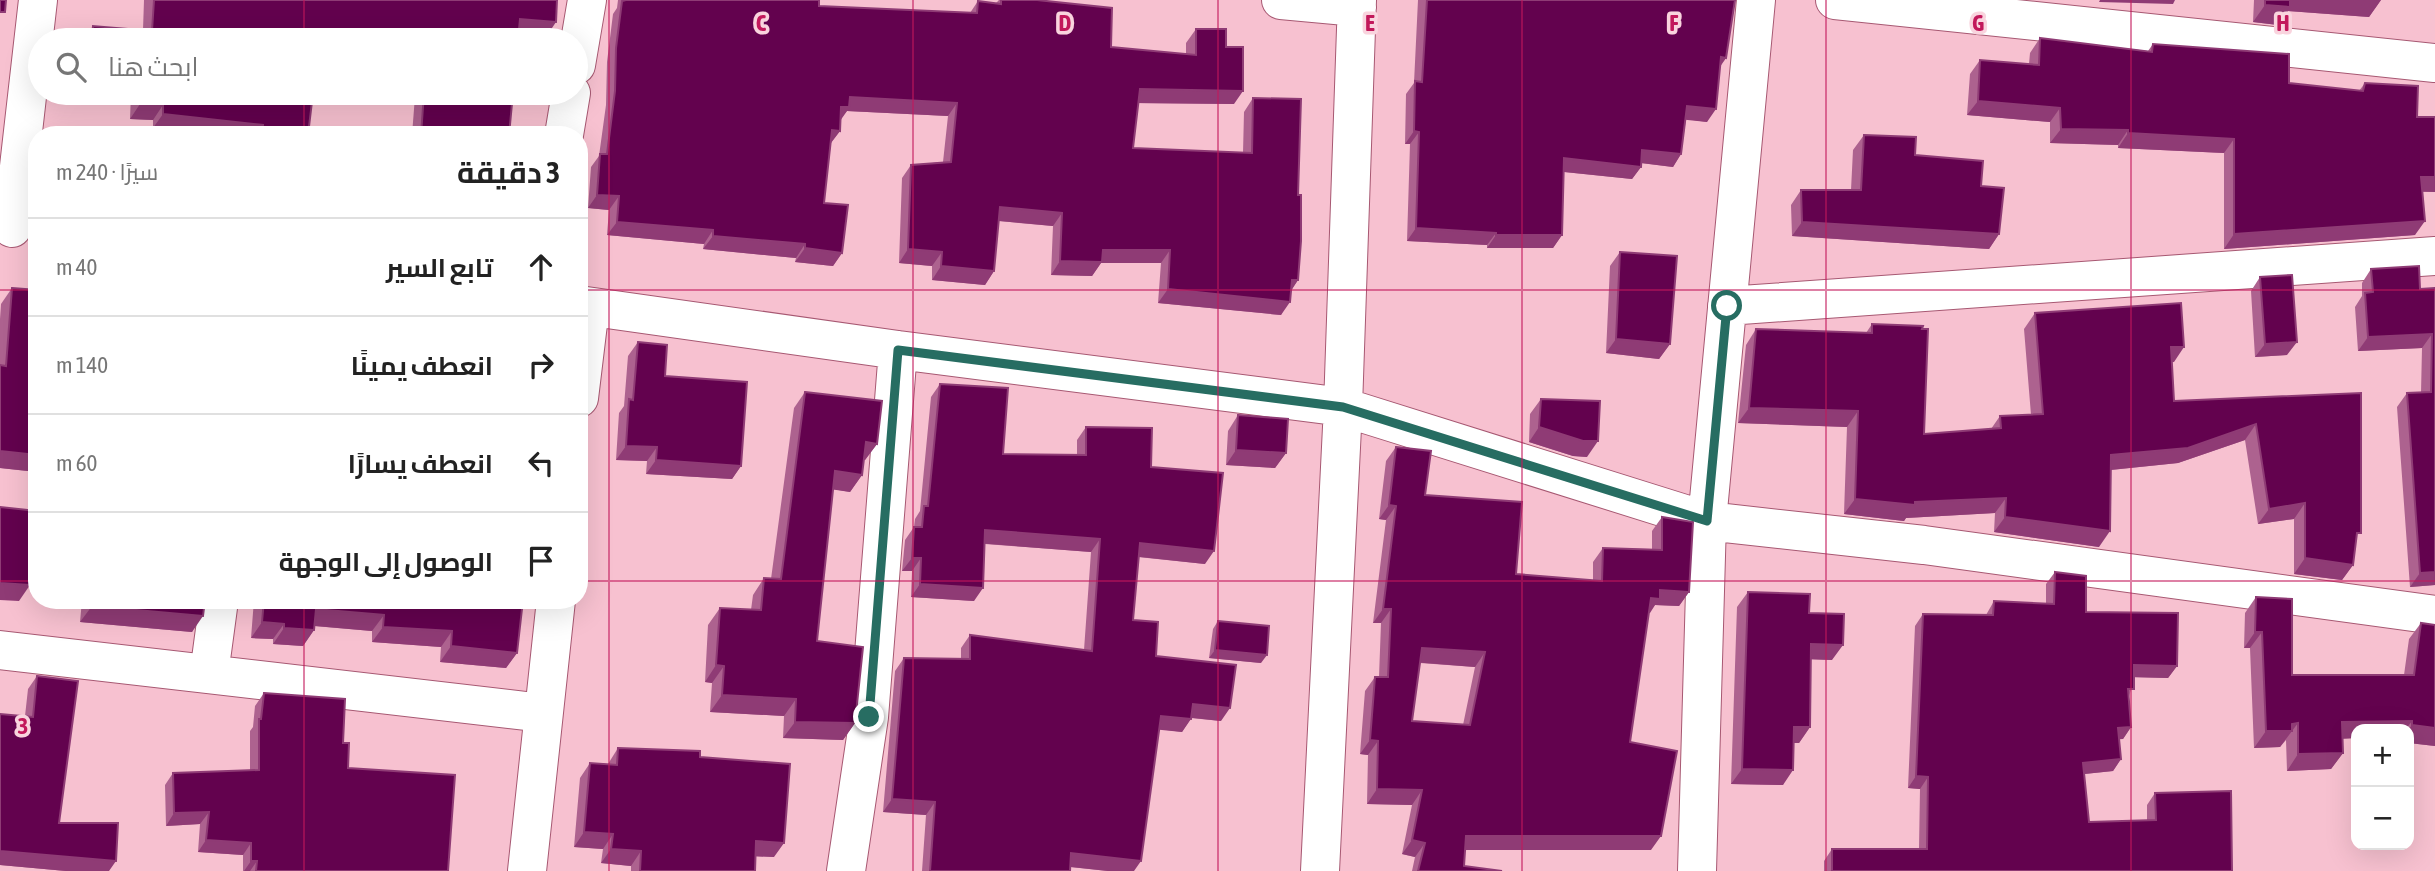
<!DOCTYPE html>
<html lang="ar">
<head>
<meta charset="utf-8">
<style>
  body { margin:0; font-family:"Asap Condensed",Cairo,sans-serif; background:#f6f6f6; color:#222; direction:rtl }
  .controls { position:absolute; right:21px; bottom:21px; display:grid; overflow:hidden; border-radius:14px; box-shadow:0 7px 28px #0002 }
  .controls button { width:63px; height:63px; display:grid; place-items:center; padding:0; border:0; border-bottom:2px solid #e0e0e0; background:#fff; color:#222; font:35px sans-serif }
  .stop { position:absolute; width:21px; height:21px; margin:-16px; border:5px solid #276d62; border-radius:50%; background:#fff }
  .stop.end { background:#276d62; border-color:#fff; box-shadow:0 2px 7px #0008 }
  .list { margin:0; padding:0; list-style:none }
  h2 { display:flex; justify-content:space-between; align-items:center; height:91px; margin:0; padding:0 28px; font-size:30px }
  h2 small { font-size:23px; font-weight:400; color:#767676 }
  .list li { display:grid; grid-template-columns:46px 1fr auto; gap:21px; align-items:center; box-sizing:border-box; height:98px; padding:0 28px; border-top:2px solid #e0e0e0 }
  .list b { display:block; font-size:26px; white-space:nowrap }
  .list em { font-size:23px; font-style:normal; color:#767676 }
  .icon { flex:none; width:38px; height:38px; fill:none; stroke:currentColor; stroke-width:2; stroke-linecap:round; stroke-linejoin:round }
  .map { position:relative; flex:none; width:2435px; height:871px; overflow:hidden; direction:ltr }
  .search { position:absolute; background:#fff; box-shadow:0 7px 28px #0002; left:28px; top:28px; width:560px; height:77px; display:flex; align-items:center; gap:18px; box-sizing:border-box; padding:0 24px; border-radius:38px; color:#767676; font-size:26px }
  .panel { position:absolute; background:#fff; box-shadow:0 7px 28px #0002; left:28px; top:126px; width:560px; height:483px; border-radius:28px; direction:rtl }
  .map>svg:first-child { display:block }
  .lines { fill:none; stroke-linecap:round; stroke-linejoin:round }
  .minor-casing { stroke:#a75872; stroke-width:40 }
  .minor { stroke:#fff; stroke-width:38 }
  .wall { fill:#ad628f; fill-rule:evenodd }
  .shaded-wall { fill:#8f3b75 }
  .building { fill:#63024e; stroke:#8f3b75; stroke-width:2; fill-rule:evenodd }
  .route { stroke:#276d62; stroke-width:9 }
  .grid { fill:none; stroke:#c2185b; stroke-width:2; stroke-opacity:0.55 }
  .grid-label { font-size:23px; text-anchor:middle; font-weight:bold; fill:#c2185b; stroke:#f9d4de; stroke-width:7; stroke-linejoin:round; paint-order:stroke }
</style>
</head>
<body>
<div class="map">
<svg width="2435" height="871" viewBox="0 0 2435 871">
  <rect width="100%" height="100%" fill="#f7c1d0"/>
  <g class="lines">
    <defs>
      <path id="minor" d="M1281,0L1357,7
        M1835,0L2435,63
        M576,65L587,0
        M564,135L571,93
        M12,228L38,0
        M579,305L898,350L1343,407L1707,521L1924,545L2435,615
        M1727,306L2435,256
        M579,398L590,307
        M0,650L543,713
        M209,674L219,600
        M527,871L556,600
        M846,871L869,717L898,350
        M1320,871L1343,407L1357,0
        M1697,871L1707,521L1756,0"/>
    </defs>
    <use href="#minor" class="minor-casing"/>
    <use href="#minor" class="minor"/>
  </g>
  <path class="wall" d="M144,0H557L546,37L519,34L518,40H83L93,26L143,30Z
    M618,0H819V6L970,13L978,1L996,3L999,0H1037L1111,47L1186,54V43L1196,29L1226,47L1234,104L1138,103L1133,148L1243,153L1244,112L1253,98L1298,195V280L1291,290L1281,315L1158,303L1161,263H1101L1092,276L1051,275L1053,226L998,221L994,271L985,285L932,280V266L899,263L902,178L911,165L943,162L948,116L847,111L840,119V131L831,143L824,203L842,253L833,266L795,262L796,258L703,249L704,244L607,235L609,210L588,208L591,167L599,156L606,105L607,62L613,14L617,8Z
    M1418,0H1735L1726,58L1720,67L1707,122L1686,119L1681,154L1673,167L1641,163V167L1632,179L1564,172L1562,235L1553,248H1487V245L1407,241L1410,144H1405L1406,94L1414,83Z
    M2254,0H2381L2369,17L2288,11L2278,25L2253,22Z
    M2040,38L2148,51L2153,44L2289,83L2359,91L2365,83L2417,117H2435V192H2423L2415,235L2224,249V153L2118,148V145L2050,143V122L1967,115L1970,74L1980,60L2029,64L2030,53Z
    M131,93H313L308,135H210L153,128V120L130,119Z
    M383,93H513L509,135H412L415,96Z
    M1864,135L1915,155L1981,186L1999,234L1989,249L1792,236L1791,205L1801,190H1851L1853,150Z
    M1620,252L1670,344L1659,359L1606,353L1610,266Z
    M2371,269L2420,289L2435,288V585L2410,587L2397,407L2407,393H2421L2422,348L2358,351L2355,307L2362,296V283Z
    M2260,277L2287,355L2255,357L2251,291Z
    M12,288L37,472L0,468V319L1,304Z
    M2035,313L2174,362H2172L2174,401L2361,393L2356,540L2353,565L2342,580L2294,574V519L2258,524L2245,440L2178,463L2111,470L2099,547L1994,532L1995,513L1906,518L1904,521L1844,514L1847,427L1738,423L1746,345L1756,329L1866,333L1872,324L1924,434L1991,429L2000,416L2031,415L2024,329Z
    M638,342L665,376L741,466L732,479L646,474L647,461L616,460L619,413L624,406L628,356Z
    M940,384L1003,454H1077V440L1086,427L1151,467L1205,564L1138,557L1133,620L1156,656L1221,721L1191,718L1182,732L1159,729L1108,871L1070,867V871H922L926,815L883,812L895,671L904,658L961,659V648L970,635L1084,650L1091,552L985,544L974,601L911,597L912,571H902L905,540L914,527L915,519L920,511L931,397Z
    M805,392L877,444L865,460H864L862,475L850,492L833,489L817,641L855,723L843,740L783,738L784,716L710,712L712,683L705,682L708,625L720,608L751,610L753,595L764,578L771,579L794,408Z
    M1541,399L1587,457L1573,456L1529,442L1530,414Z
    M1238,415L1286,453L1275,468L1226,465L1228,431Z
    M1396,447L1425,495L1516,574L1593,580V562L1603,548L1652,549V531L1662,517L1689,592L1679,606L1655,605L1649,613L1630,742L1651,850H1465L1464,866L1502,871H1412L1415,857L1402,854L1412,805L1367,804L1368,755L1360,754L1365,691L1375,677H1379L1381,623H1373L1386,520L1379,519L1386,461ZM1420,663L1475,667L1463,725L1412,721Z
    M2055,572L2086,612L2177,666L2168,678L2134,677L2129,697L2131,727L2123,739H2119L2121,759L2113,771L2084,774L2089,822L2147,820V805L2155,793L2232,871H1824V861L1832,849H1919L1920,789L1908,788L1915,626L1923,614L1986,615L1994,601L2046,604V584Z
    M1748,592L1809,613L1832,660L1811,659L1810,727L1799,743H1794L1783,785L1731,784L1737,607Z
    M2256,597L2292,675H2404L2409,639L2421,623L2435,746L2409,743V729H2356V738L2342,739L2343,753L2331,769L2287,771L2286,740L2280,747L2254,748L2250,648H2244L2245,613Z
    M82,600H205L192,632L80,622Z
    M254,600H523L517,653L506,668L440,662L441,647L372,642V631L314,626V630L303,646L273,644V639L251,638Z
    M1218,621L1261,663L1209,658L1213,629Z
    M37,676L59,823L66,871L0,865V714L25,716L28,689Z
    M264,693L343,743L348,768L448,871H243V855L198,852L200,824L166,826L165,785L173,773L250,770V731L253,727L255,706Z
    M618,748L700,757L774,857L756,856L755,871H631V866L601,863L603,849L574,847L580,778L590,763L608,764Z"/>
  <path class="shaded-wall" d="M2100,0H2175L2173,4L2099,2Z
    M2286,0H2381L2369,17L2288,11L2278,25L2253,22L2265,5Z
    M520,19L556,22L546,37L510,34Z
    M1721,57L1726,58L1717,70Z
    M1140,89L1243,91L1234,104L1130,103Z
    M383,93H417L415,96Z
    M850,97L957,103L948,116L847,111L840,121L841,107Z
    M1978,101L2060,108L2050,122L1967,115Z
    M140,104L163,105L153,120L130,119Z
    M1687,106L1716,109L1707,122L1678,119Z
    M163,114L263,125L256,135H210L153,128Z
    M2061,129L2128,130L2118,145L2050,143Z
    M832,130L840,131L830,144Z
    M1414,131L1419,132L1410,144H1405Z
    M2128,133L2234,139L2224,153L2118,148Z
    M1642,150L1681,154L1673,167L1633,162Z
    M1564,158L1641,167L1632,179L1555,171Z
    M2421,177H2435V192L2411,191Z
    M597,195L619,196L609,210L588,208Z
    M1000,207L1062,213L1053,226L990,220Z
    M2425,221L2415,235L2224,249L2234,234Z
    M617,222L713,230L704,244L607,235Z
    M1802,222L1999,234L1989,249L1792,236Z
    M1416,228L1496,233L1487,245L1407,241Z
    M1496,235H1562L1553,248H1487Z
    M713,236L805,244L796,258L703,249Z
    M805,248L842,253L833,266L795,262Z
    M908,249L942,252L932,266L899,263Z
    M1103,250H1170L1161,263H1101L1092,276L1051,275L1060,261Z
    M941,266L994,271L985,285L932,280Z
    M1292,280H1298L1289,294Z
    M1168,289L1290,302L1281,315L1158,303Z
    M2432,334L2422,348L2358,351L2368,337Z
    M1616,339L1670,344L1659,359L1606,353Z
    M2297,342L2287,355L2255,357L2265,344Z
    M2171,347H2184L2174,362L2160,363Z
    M1749,408L1858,411L1847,427L1738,423Z
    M2256,424L2245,440L2178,463L2100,471L2111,455Z
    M1539,427L1598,441L1587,457L1573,456L1529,442Z
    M866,442L877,444L865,460L854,459Z
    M626,446L657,447L647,461L616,460Z
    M1236,450L1286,453L1275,468L1226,465Z
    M0,451L37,455V472L0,468Z
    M656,460L741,466L732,479L646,474Z
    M835,471L862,475L850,492L823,488Z
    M2006,498L1995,513L1906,518L1904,521L1844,514L1855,499L1915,502Z
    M2305,503L2294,519L2258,524L2269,509Z
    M1389,505L1396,506L1386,520L1379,519Z
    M2005,517L2110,531L2099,547L1994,532Z
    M985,530L1100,539L1091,552L976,543Z
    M1140,543L1214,551L1205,564L1131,556Z
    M912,558H921L912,571H902Z
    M2305,558L2353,565L2342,580L2294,574Z
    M32,561L37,562V578L21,577Z
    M2435,572V585L2410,587L2420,573Z
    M0,583L30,585L19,601L0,600Z
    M920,584L983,588L974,601L911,597Z
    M1660,590L1689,592L1679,606L1655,605L1650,613L1641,612L1651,598Z
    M92,606L203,616L192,632L80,622Z
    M316,609L384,615L372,631L304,625Z
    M1383,609H1391L1381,623H1373Z
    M262,622L284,624L273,639L251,638Z
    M383,627L452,631L441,647L372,642Z
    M284,628L314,630L303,646L273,644Z
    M2255,632H2262L2250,648H2244Z
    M1811,644L1843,645L1832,660L1800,659Z
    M451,646L517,653L506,668L440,662Z
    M1422,648L1485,652L1475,667L1412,662Z
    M1215,650L1267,655L1261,663L1209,658Z
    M716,665L724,666L712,683L705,682Z
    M2134,665L2177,666L2168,678L2126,677Z
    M722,695L796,699L784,716L710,712Z
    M1193,704L1230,708L1221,721L1184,717Z
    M1161,716L1191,719L1182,732L1152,729Z
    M2412,721L2406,729H2356V738L2330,739L2342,722Z
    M795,722L855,723L843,740L783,738Z
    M2298,723L2280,747L2254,748L2266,731L2292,724Z
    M2412,725L2435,728V746L2409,743V729Z
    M1794,727H1810L1799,743H1783Z
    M2131,727L2123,739L2109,740L2118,728Z
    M1370,740L1378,741L1368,755L1360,754Z
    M2343,753L2331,769L2287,771L2298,754Z
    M2121,759L2113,771L2075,775L2083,763Z
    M1742,769L1793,770L1783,785L1731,784Z
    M1916,776L1928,777L1920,789L1908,788Z
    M1377,789L1422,790L1412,805L1367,804Z
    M892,799L935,802L926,815L883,812Z
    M209,812L200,824L166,826L174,813Z
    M584,832L613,834L603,849L574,847Z
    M1466,836H1661L1651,850H1456Z
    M206,840L251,843L243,855L198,852Z
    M1412,840L1425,843L1415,857L1402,854Z
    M756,841L784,843L774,857L746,856Z
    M611,849L641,851L631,866L601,863Z
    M0,851L116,861L109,871H66L0,865Z
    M1071,853L1141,861L1134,871H1108L1062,866Z
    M251,861H257L250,871H244Z"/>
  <path class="building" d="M0,0H6L5,12H0Z
    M154,0H557L556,22L520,19L518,40H92L93,26L152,31Z
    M626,0H819V6L977,13L978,1L1001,4V0H1037L1112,8L1111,47L1196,55V29H1226V47H1243V91L1140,89L1133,148L1252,153L1253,98L1301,99L1298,195H1301V241L1298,280H1292L1290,302L1168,289L1170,250H1103L1102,262L1060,261L1062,213L1000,207L994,271L941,266L942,252L908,249L911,165L951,162L957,103L850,97L849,107H841L840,131L832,130L824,203L848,205L842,253L805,248V244L713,236V230L617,222L619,196L597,195L600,154H607L615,91L616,48L622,1Z
    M1427,0H1735L1726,58L1721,57L1716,109L1687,106L1681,154L1642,150L1641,167L1564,158L1562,235H1496V233L1416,228L1419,132L1414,131L1415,81L1422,82Z
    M2265,0H2290V7L2265,5Z
    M2040,38L2152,52L2153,44L2289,54V83L2363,91L2365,83L2418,86L2417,117H2435V177H2421L2425,221L2234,234V139L2128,133V130L2061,129L2060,108L1978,101L1980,60L2039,65Z
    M141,93H313L308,135H262L263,125L163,114V105L140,104Z
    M424,93H513L509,135H421Z
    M1864,135L1916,137L1915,155L1983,161L1981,186L2004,188L1999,234L1802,222L1801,190H1861Z
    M1620,252L1677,256L1670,344L1616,339Z
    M2419,266L2420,289L2435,288V572L2420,573L2407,393L2431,392L2432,334L2368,337L2365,293L2373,292L2371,269Z
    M2292,275L2297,342L2265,344L2260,277Z
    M12,288L37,290V455L0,451V365L6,366Z
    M2181,303L2184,347H2171L2174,401L2361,393V533H2357L2353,565L2305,558V503L2269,509L2256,424L2188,448L2111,455L2110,531L2005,517L2006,498L1915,502V505L1855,499L1858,411L1749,408L1756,329L1872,333V324L1923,326L1922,329H1928L1924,434L2001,428L2000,416L2043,414L2035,313Z
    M638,342L667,345L665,376L747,382L741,466L656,460L657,447L626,446L629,399L633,400Z
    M940,384L1008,388L1003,454L1086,455V427L1152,428L1151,467L1223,473L1214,551L1140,543L1133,620L1158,622L1156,656L1236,665L1230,708L1193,704L1191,719L1161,716L1141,861L1071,853L1070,871H930L935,802L892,799L904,658L970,659V635L1092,651L1100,539L985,530L983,588L920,584L921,558H912L914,527H922L924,506H928Z
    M805,392L882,401L877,444L866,442L862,475L835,471L817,641L863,647L855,723L795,722L796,699L722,695L724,666L716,665L720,608L761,610L764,578L781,579Z
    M1541,399L1600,401L1598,441H1583L1539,427Z
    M1238,415L1288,419L1286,453L1236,450Z
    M1396,447L1431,451L1425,495L1522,502L1516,574L1602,581L1603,548L1662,550V517L1693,522L1689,592L1660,590V599L1651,598L1630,742L1677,751L1661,836H1466L1464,866L1502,871H1418L1425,843L1412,840L1422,790L1377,789L1378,741L1370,740L1375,677H1388L1391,609H1383L1396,506L1389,505ZM1422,648L1485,652L1470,725L1412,721Z
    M0,507L37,511V562L32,561L30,585L0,583Z
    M2055,572L2086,576V612L2178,613L2177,666L2134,665V689H2128L2131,727L2118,728L2121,759L2083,763L2089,822L2156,820L2155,793L2231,791L2232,871H1832V849H1927L1928,777L1916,776L1923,614L1993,615L1994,601L2054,604Z
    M1748,592L1810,594L1809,613L1844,614L1843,645L1811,644L1810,727H1794L1793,770L1742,769Z
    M2256,597L2292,599V675H2414L2421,623L2435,625V728L2412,725V721L2342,722L2343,753L2298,754V723L2292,724V731H2266L2262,632H2255Z
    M92,600H205L203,616L92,606Z
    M264,600H523L517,653L451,646L452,631L383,627L384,615L316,609L314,630L284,628V624L262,622Z
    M1218,621L1269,626L1267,655L1215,650Z
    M37,676L78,681L59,823H118L116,861L0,851V714L33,717Z
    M264,693L345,699L343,743H349L348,768L455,775L448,871H256L257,861H251V843L206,840L209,812L174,813L173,773L259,770V719H261Z
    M618,748L700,751V757L790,764L784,843L756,841L755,871H640L641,851L611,849L613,834L584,832L590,763L617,765Z"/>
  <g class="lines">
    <path class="route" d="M869,717L898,350L1343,407L1707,521L1727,306"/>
  </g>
  <path class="grid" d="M304,0V40M609,0V871M913,0V871M1218,0V871M1522,0V871M1826,0V871M2131,0V871M304,93V135M0,290H37M579,290H2435M0,581H37M579,581H2435M304,600V871"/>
  <g class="grid-label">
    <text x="761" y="31">C</text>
    <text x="1065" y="31">D</text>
    <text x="1370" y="31">E</text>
    <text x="1674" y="31">F</text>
    <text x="1978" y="31">G</text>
    <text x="2283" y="31">H</text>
    <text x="23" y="734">3</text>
  </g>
</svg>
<div class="controls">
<button>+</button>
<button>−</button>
</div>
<div class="stop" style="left:1727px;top:306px"></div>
<div class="stop end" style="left:869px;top:717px"></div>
<div class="search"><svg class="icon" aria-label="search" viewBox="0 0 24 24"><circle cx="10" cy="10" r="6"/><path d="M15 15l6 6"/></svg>ابحث هنا</div>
<section class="panel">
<h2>3 دقيقة<small>سيرًا · 240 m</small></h2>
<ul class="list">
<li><svg class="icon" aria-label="ahead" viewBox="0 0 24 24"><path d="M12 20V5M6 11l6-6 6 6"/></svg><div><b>تابع السير</b></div><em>40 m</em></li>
<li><svg class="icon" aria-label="right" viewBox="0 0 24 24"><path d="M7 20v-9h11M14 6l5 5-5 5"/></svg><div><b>انعطف يمينًا</b></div><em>140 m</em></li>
<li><svg class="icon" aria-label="left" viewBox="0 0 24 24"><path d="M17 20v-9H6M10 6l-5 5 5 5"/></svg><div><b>انعطف يسارًا</b></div><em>60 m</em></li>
<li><svg class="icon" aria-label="arrive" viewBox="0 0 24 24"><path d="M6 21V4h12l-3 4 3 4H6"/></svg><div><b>الوصول إلى الوجهة</b></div></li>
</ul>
</section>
</div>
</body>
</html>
